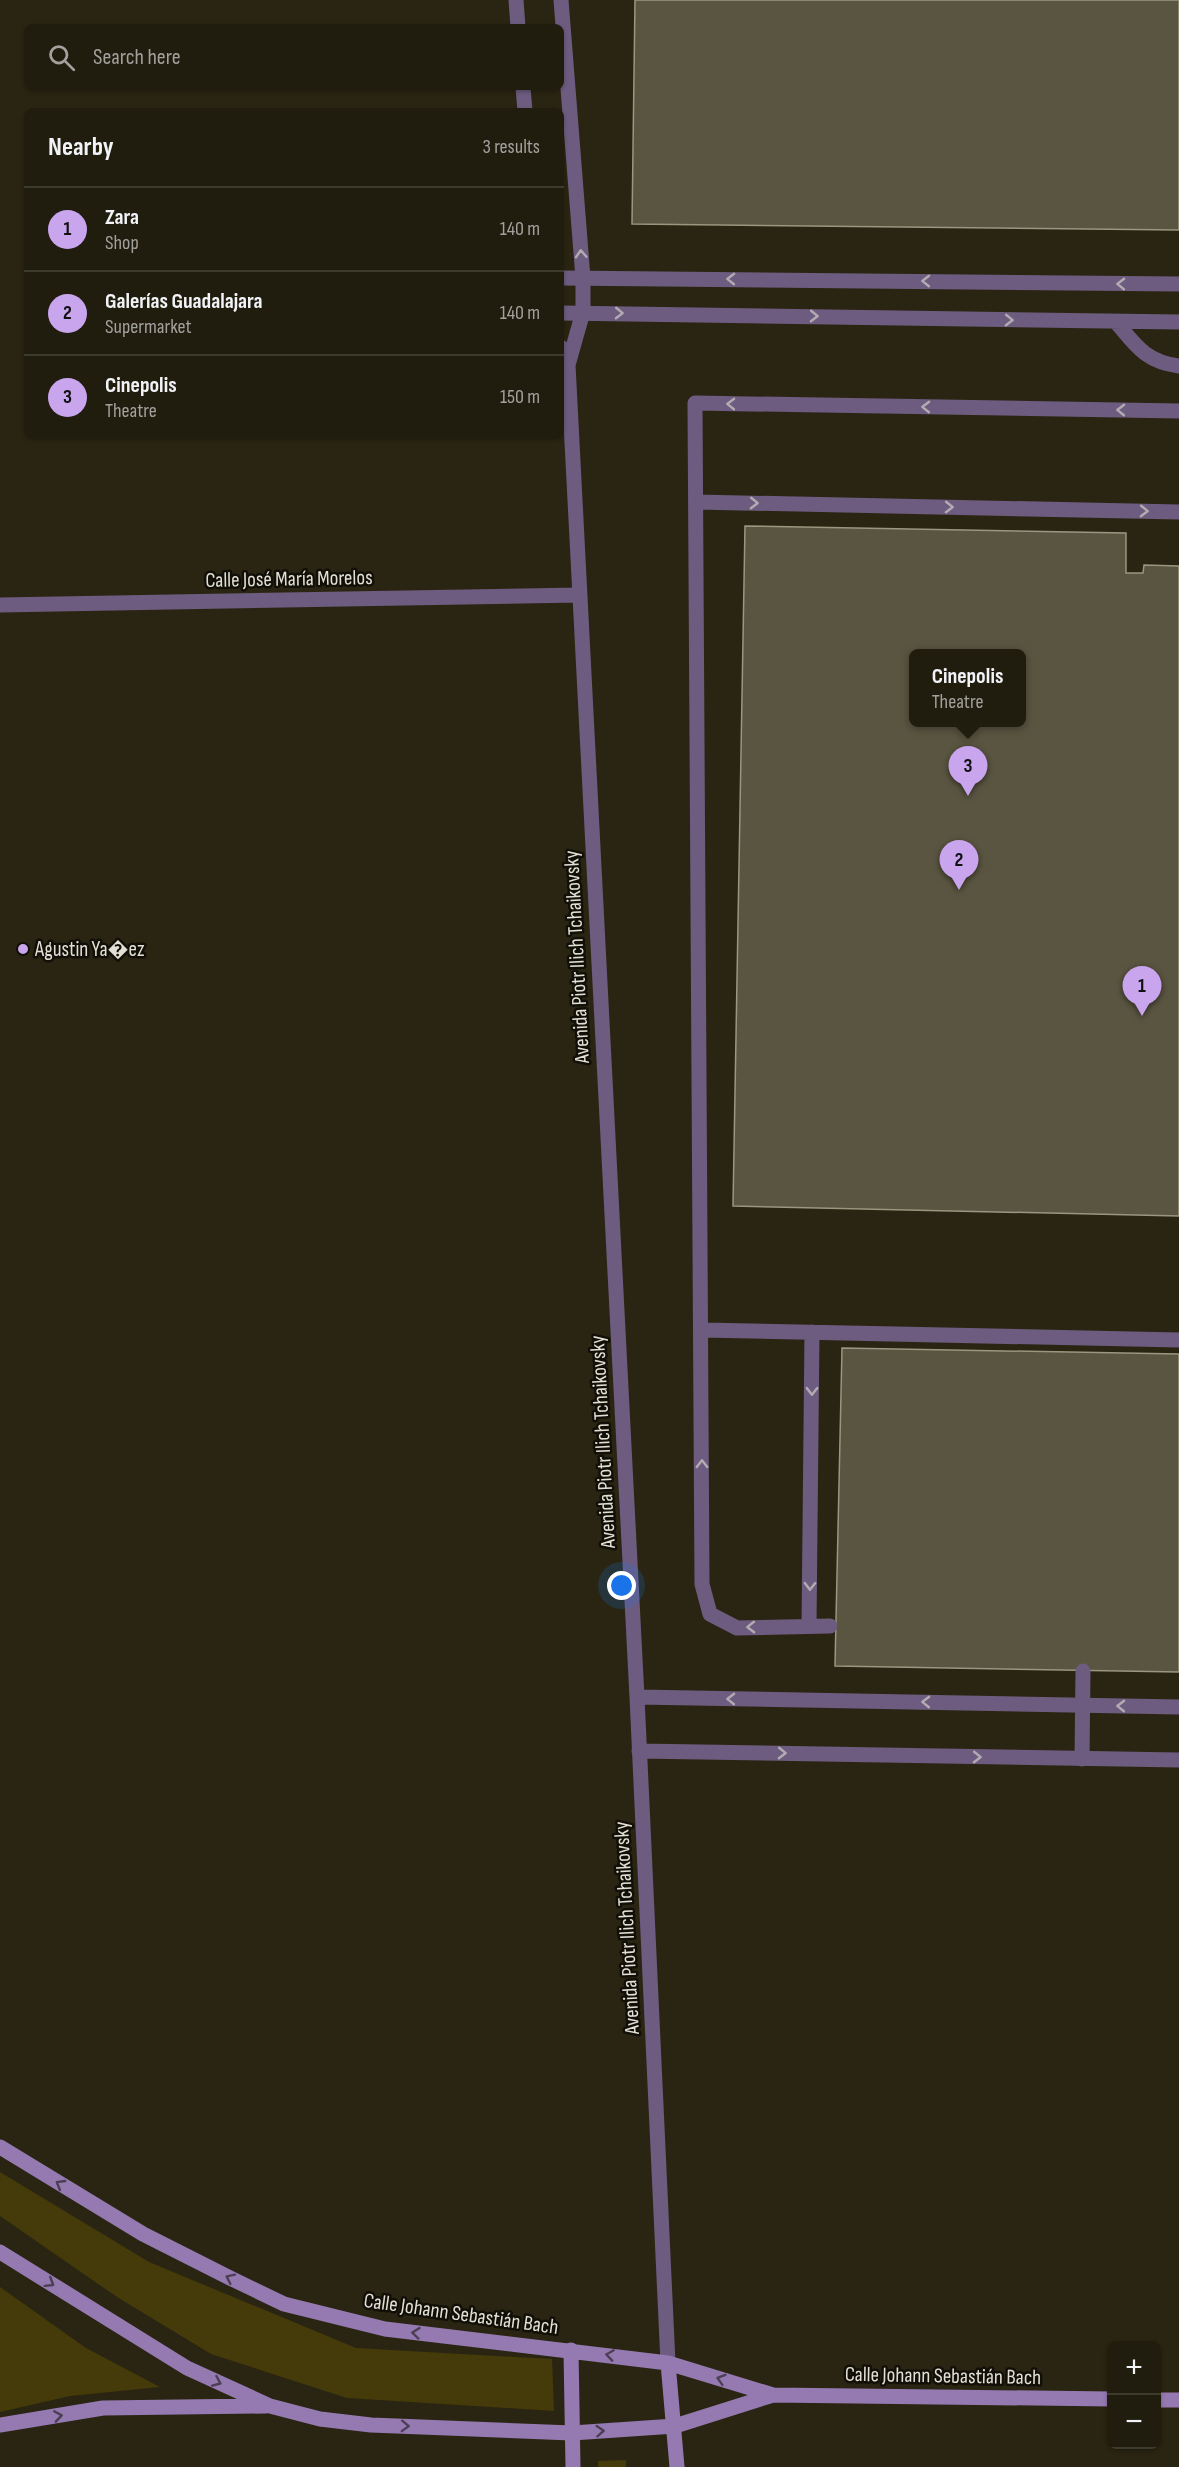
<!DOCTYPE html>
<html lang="en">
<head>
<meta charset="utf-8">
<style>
  body { margin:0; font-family:"Sofia Sans Condensed",sans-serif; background:#2d291c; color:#f1f3f6 }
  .controls { position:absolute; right:18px; bottom:18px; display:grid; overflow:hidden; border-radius:9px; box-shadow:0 2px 4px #0004 }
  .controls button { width:54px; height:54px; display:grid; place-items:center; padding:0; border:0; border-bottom:2px solid #3d3a2e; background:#201c0e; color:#f1f3f6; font:30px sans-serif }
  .you { position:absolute; left:622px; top:1586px; width:21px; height:21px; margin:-15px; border:4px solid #fff; border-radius:50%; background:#1a73e8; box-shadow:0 0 0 9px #1a73e833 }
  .badge { display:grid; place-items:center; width:39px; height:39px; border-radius:50%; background:#c9a5ee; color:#111; font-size:20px; font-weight:700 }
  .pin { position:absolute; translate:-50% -50px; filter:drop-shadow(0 2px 3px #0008) }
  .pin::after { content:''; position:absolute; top:32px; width:21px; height:18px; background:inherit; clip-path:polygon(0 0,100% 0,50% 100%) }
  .popup { position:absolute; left:909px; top:649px; width:117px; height:78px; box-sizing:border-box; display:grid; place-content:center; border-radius:9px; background:#201c0e; filter:drop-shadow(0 2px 4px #0005); font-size:20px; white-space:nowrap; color:#a2a19e }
  .popup b { font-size:22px; color:#f1f3f6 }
  .popup::after { content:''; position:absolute; left:50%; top:100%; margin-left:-12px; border:12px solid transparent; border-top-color:#201c0e }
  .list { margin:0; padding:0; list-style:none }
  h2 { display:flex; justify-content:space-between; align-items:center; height:78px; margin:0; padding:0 24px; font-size:26px }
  h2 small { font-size:20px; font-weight:400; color:#a2a19e }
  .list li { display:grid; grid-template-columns:39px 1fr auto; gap:18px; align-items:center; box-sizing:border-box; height:84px; padding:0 24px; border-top:2px solid #3d3a2e }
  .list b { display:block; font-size:22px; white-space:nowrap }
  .list p { margin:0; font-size:20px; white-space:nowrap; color:#a2a19e }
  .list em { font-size:20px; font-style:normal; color:#a2a19e }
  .icon { flex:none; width:33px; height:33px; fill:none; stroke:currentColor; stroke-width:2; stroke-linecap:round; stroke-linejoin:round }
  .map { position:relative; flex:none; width:1179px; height:2467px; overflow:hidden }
  .search { position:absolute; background:#201c0e; box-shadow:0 2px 4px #0004; left:24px; top:24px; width:540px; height:66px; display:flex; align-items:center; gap:15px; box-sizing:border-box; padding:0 21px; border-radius:9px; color:#a2a19e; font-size:22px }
  .panel { position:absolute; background:#201c0e; box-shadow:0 2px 4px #0004; left:24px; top:108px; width:540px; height:330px; border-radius:9px }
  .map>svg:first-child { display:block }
  .green { fill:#453a09 }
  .building { fill:#5a5541; stroke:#9b967f; stroke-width:1.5; fill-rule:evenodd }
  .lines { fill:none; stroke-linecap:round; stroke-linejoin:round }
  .lane { stroke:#6d5c7f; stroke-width:15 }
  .street { stroke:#6d5c7f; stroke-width:15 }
  .secondary { stroke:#957ab2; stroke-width:15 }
  .oneway { stroke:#b3abb2 }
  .oneway2 { stroke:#4c3f54 }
  .poi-dot { fill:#c9a5ee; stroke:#110f07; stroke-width:2 }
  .labels { text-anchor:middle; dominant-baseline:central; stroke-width:5; stroke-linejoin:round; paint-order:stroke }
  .street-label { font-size:21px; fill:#e2e0d4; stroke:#110f07 }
  .poi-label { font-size:21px; fill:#e2e0d4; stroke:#110f07; text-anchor:start }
</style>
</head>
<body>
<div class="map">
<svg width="1179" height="2467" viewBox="0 0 1179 2467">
  <rect width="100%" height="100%" fill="#2a2512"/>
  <path class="green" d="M0,2172L149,2262L356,2348L552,2359L554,2411L347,2398L211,2354L117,2297L0,2216Z
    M0,2287L86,2348L160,2387L70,2396L0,2412Z
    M626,2460V2467H598V2461Z"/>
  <path class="building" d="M635,0H1179V230L632,224Z
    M745,526L1126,533V573H1143L1144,565L1179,566V1216L733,1206ZM914,654H1022V722H914Z
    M842,1348L1179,1354V1672L835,1666Z"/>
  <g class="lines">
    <path class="lane" d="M561,278L1179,284
      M561,313L1179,322
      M1116,322C1136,346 1146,362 1179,366
      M696,502L1179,512
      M702,1330L1179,1340
      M809,1626L812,1332
      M830,1626L737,1628L710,1614L702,1584L695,403L1179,411
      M1082,1759L1083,1671"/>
    <path class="street" d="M516,0L518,27
      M561,0L583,278V312L568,365
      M523,87L525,111
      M561,347L568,365L637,1697L668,2363
      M0,605L579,595
      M637,1697L1179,1707
      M639,1751L1179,1760"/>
    <path class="secondary" d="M0,2147L143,2234L230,2278L284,2304L385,2329L668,2363L773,2395L1112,2399
      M0,2252L187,2368L270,2406L320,2419L371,2425L572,2433L675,2426L773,2395
      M571,2350L573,2467
      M668,2363L677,2467
      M1156,2400H1179
      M0,2425L103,2408L266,2406"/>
  </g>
  <defs><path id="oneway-chevron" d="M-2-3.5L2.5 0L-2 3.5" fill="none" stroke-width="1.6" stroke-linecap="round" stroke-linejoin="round" transform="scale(1.5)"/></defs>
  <g class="oneway">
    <use href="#oneway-chevron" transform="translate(581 254) rotate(-93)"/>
    <use href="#oneway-chevron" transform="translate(731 279) rotate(-179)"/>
    <use href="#oneway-chevron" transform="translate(926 281) rotate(-179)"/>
    <use href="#oneway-chevron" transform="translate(1121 284) rotate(-179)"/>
    <use href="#oneway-chevron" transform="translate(619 313) rotate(1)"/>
    <use href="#oneway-chevron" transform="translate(814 316) rotate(1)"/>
    <use href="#oneway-chevron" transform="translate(1009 320) rotate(1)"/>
    <use href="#oneway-chevron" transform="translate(731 404) rotate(-179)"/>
    <use href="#oneway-chevron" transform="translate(926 407) rotate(-179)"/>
    <use href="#oneway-chevron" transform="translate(1121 410) rotate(-179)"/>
    <use href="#oneway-chevron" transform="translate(754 503) rotate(1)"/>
    <use href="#oneway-chevron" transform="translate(949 507) rotate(1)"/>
    <use href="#oneway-chevron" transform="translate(1144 511) rotate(1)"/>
    <use href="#oneway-chevron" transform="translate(812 1391) rotate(91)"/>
    <use href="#oneway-chevron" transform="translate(702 1464) rotate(-90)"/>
    <use href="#oneway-chevron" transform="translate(810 1586) rotate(91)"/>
    <use href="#oneway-chevron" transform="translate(751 1627) rotate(179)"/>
    <use href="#oneway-chevron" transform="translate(731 1699) rotate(-179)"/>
    <use href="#oneway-chevron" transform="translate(926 1702) rotate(-179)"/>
    <use href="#oneway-chevron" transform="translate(1121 1706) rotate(-179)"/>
    <use href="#oneway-chevron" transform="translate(782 1753) rotate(1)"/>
    <use href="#oneway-chevron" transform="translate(977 1757) rotate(1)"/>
  </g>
  <g class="oneway2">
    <use href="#oneway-chevron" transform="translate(60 2184) rotate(-149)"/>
    <use href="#oneway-chevron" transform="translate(230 2278) rotate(-154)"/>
    <use href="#oneway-chevron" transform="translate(50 2283) rotate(32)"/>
    <use href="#oneway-chevron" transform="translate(416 2333) rotate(-174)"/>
    <use href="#oneway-chevron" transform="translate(610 2355) rotate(-172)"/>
    <use href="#oneway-chevron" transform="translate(721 2379) rotate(-163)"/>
    <use href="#oneway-chevron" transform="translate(217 2382) rotate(24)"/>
    <use href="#oneway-chevron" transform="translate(58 2416) rotate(-9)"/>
    <use href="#oneway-chevron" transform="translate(405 2426) rotate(2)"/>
    <use href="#oneway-chevron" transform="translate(600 2431) rotate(-4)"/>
  </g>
  <circle class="poi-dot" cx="23" cy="949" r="6"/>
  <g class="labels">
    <g class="street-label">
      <text transform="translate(289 579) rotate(-1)">Calle José María Morelos</text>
      <text transform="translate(577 957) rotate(-93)">Avenida Piotr Ilich Tchaikovsky</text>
      <text transform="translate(603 1442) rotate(-93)">Avenida Piotr Ilich Tchaikovsky</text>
      <text transform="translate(627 1928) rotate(-93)">Avenida Piotr Ilich Tchaikovsky</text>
      <text transform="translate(461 2314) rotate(8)">Calle Johann Sebastián Bach</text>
      <text transform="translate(943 2376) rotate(1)">Calle Johann Sebastián Bach</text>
    </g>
    <g class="poi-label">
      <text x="35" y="949">Agustin Ya�ez</text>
    </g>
  </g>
</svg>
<div class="controls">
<button>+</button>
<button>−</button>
</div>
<div class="you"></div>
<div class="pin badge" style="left:1142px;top:1016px">1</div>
<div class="pin badge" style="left:959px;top:890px">2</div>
<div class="pin badge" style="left:968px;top:796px">3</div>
<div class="popup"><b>Cinepolis</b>Theatre</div>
<div class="search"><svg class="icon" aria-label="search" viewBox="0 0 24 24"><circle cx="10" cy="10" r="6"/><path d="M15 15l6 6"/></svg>Search here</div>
<section class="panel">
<h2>Nearby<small>3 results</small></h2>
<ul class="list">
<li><span class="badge">1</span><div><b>Zara</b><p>Shop</p></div><em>140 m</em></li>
<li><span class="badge">2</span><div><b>Galerías Guadalajara</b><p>Supermarket</p></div><em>140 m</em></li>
<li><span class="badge">3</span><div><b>Cinepolis</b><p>Theatre</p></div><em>150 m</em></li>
</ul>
</section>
</div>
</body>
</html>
